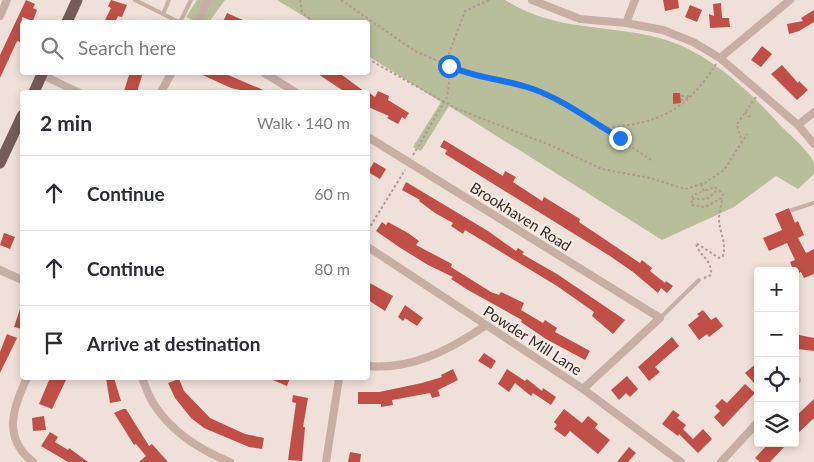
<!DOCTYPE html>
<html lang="en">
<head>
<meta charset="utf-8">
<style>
  body { margin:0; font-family:Lato,sans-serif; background:#f2f2f3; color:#2b2b33 }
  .controls { position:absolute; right:15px; bottom:15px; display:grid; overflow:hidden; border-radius:5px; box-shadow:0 2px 8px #0003 }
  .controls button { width:45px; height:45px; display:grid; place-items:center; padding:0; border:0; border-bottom:1px solid #e1e1e2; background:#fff; color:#2b2b33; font:25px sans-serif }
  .stop { position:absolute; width:15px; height:15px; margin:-11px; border:4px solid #1a73e8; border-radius:50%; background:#fff }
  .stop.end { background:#1a73e8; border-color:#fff; box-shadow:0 1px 5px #0008 }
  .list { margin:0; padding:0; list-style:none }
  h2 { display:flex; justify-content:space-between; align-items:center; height:65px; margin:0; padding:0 20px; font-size:21px }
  h2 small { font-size:16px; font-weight:400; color:#7c7c81 }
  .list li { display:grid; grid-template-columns:32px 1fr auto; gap:15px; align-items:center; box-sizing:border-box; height:75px; padding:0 20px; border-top:1px solid #e1e1e2 }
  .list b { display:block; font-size:19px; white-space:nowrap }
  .list em { font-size:16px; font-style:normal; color:#7c7c81 }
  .icon { flex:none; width:28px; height:28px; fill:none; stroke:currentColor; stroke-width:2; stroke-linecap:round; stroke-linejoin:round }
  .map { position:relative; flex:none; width:814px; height:462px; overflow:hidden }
  .search { position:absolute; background:#fff; box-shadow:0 2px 8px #0003; left:20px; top:20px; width:350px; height:55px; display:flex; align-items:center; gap:12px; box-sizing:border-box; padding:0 18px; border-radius:5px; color:#7c7c81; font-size:19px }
  .panel { position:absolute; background:#fff; box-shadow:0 2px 8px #0003; left:20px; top:90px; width:350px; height:290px; border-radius:5px }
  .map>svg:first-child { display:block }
  .green { fill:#b8bd9a }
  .building { fill:#bf4f47 }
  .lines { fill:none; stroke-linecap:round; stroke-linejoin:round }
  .path { stroke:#b29990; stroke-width:2; stroke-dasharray:2.5 2.5; stroke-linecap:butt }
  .lane { stroke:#c7afa5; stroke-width:4 }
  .street { stroke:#c7afa5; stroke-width:8 }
  .primary { stroke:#745c58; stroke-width:11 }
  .route { stroke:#1a73e8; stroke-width:6 }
  .labels { text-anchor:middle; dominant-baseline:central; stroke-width:4.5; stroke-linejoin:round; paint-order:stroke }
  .street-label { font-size:15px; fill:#332826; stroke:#f8ebe4 }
</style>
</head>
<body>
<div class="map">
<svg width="814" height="462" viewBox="0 0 814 462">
  <rect width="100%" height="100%" fill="#efe1d9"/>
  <path class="green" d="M197,0H225L209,22H197L186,17Z
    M277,0H505C555,32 605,24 659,38C705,49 750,91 781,126C788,133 812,154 814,163C814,166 814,171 814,174L798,189L776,176L734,207L662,240L449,106L421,151L413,147L441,102L368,56V22H313Z"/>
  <path class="building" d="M26,0L35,4L33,8L37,10L33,21L22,17L20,42L17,41L0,78V55Z
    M111,0L127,5L122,17L118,16L115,22H104L111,8L108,6Z
    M663,0H678L679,8L665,11Z
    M721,3L722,18H729L730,27L710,28L709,14L714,16L713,4Z
    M690,5L702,10L697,22L685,17Z
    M814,10V22L799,31L789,34L787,24L803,21L801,18Z
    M227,13L247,22H223Z
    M762,46L772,54L761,67L751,60Z
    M782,65L798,83L799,81L808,90L797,100L771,74Z
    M130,72H143L137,92L124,91Z
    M196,72H221L268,92H250L231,88Z
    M315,72H338L365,92H345Z
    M378,91L389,96L388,100L409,113L405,119L402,117L398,124L387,118L389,116L368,107V92L375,97Z
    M673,93H680L681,103L673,104Z
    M444,140L503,176L505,171L516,177L513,182L542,201L544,197L580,219L579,222L640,263L642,260L652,268L650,271L665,283L666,281L673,286L667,293L661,288L658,293L633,272L610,256L445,154L447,150L440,147Z
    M374,162L386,169L380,179L368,172Z
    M406,182L488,231L516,251L518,248L524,252L522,254L557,274L625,320L613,334L592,316L594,312L557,286L465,230L463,234L451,226L453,223L435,213L419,201L420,200L402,190Z
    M789,208L795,223L798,221L804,235L798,238L806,253L814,249V274L804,278L801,272L795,274L790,262L795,260L787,243L769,251L763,238L782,230L775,214Z
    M382,222L386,225L388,222L408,233L419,241L416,245L452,264L451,267L491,292L499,295L501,292L524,303L521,310L543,323L545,320L557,328L555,332L590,351L585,360L546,339L521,322L522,320L468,290L451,279L453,277L428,265L399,247L376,231Z
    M4,233L15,237L10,249L0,245Z
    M368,282L393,296L385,311L368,300Z
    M405,305L423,318L417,326L405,318L403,321L398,317Z
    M21,306L22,307V329L14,327Z
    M703,310L711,320L716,317L723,326L709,337L707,334L699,340L688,325L699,316L697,314Z
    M7,334L17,338L0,373V352Z
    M799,335L814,338V351L797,349Z
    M672,337L679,346L655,367L660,372L649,381L638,367Z
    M484,353L496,361L491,369L478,361Z
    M758,362V379L754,383L745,373Z
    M453,369L458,380L438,390L440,396L432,398L430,393L392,400L393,405L381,407V404H358V392H379L422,383L442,377L441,375Z
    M507,369L525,381L527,379L542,391L543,388L556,397L551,405L533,393L531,396L515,383L509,392L498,384Z
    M627,376L638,389L630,397L626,393L619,400L611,390Z
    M50,378H67L52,409L39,404Z
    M106,378H114L121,401L110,403Z
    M268,378H290L287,386Z
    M179,379L184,391L210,418L245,434L264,438L262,449L249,447L204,428L191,418L175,398L168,383Z
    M745,384L755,393L723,427L714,417L720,411L715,406L722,399L727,403Z
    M293,395L308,398L303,427H305L302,461L288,460L296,403L292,402Z
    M814,399V418L795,436V417Z
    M123,409H126L149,446L152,444L168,462H139L146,456L136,444L134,445L114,413Z
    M564,409L582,423L588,416L598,424L595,428L610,440L598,454L570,431L565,437L554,429L557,425L554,422Z
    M673,410L680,415L677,418L686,425L683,429L693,439L703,429L712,439L698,453L679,434L678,436L662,424Z
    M44,416L46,430L33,431L32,418Z
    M50,432L58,437L55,442L68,450L69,448L88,462H68L41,446Z
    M769,443H788L770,462H760L755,458Z
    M629,447L636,453L628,462H617Z
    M350,452L361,454L360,462H348Z"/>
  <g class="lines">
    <path class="path" d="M300,0L302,12L313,22
      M341,0L415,51L468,74L530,88L561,101L653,161
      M368,59L455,108L550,145L602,169L650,178L685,189L705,183L724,170L747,134
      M688,98L682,100V96H692
      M745,112L750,117
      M602,128C657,124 686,112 716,64
      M742,143L737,124L756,97
      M413,155L447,97L449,84V53L465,11L489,0
      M701,184L704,191L693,195L691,205L705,207L722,198L723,194L715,187L704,191
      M692,199H707L718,189
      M368,230L405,170
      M704,278L711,275C713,260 698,255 696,243L719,258L723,256C727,242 719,232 719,219C719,212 722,206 722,198"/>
    <path class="lane" d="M135,0L179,22
      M163,14L169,0
      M180,22L191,0
      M792,210L814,203
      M660,318L699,280"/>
    <path class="street" d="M532,0L580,19L626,23L663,30L693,42L720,58L798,125L814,144
      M0,16L7,0
      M198,22L208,0
      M626,23L635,0
      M720,58L790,0
      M263,72L295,92
      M42,75L78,92
      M161,92L172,72
      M798,125L814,112
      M368,137L660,318L583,389
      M368,247L583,389L681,462
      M0,270L22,280
      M368,366C412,370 449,350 485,326
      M27,378C13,407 2,438 33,462
      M142,378C146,387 149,398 155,406C173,433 200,450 230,462
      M795,381L797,380
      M326,462L339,378
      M721,462L758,422"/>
    <path class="primary" d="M67,22L77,0
      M34,92L43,72
      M0,163L22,116"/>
  </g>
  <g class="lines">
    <path class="route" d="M449,66C475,78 503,79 530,88C563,99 591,121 620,138"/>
  </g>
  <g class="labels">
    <g class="street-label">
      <text transform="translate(521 216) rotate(32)">Brookhaven Road</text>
      <text transform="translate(533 340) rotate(33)">Powder Mill Lane</text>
    </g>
  </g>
</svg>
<div class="controls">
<button>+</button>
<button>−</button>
<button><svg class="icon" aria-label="locate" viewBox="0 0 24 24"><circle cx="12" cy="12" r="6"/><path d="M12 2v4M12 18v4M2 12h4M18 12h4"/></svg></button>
<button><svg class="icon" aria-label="layers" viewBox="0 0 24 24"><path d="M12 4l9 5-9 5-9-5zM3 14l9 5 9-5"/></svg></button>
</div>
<div class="stop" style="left:449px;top:66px"></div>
<div class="stop end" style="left:620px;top:138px"></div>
<div class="search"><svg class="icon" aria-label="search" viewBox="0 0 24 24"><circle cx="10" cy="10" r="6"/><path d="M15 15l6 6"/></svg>Search here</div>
<section class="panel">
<h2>2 min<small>Walk · 140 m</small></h2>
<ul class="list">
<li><svg class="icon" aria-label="ahead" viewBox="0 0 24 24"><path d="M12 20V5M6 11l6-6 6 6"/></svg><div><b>Continue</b></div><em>60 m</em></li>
<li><svg class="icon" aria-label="ahead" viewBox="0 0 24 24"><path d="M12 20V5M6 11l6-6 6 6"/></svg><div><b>Continue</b></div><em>80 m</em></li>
<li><svg class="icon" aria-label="arrive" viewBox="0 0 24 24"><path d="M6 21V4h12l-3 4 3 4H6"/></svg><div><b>Arrive at destination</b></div></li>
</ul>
</section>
</div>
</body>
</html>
